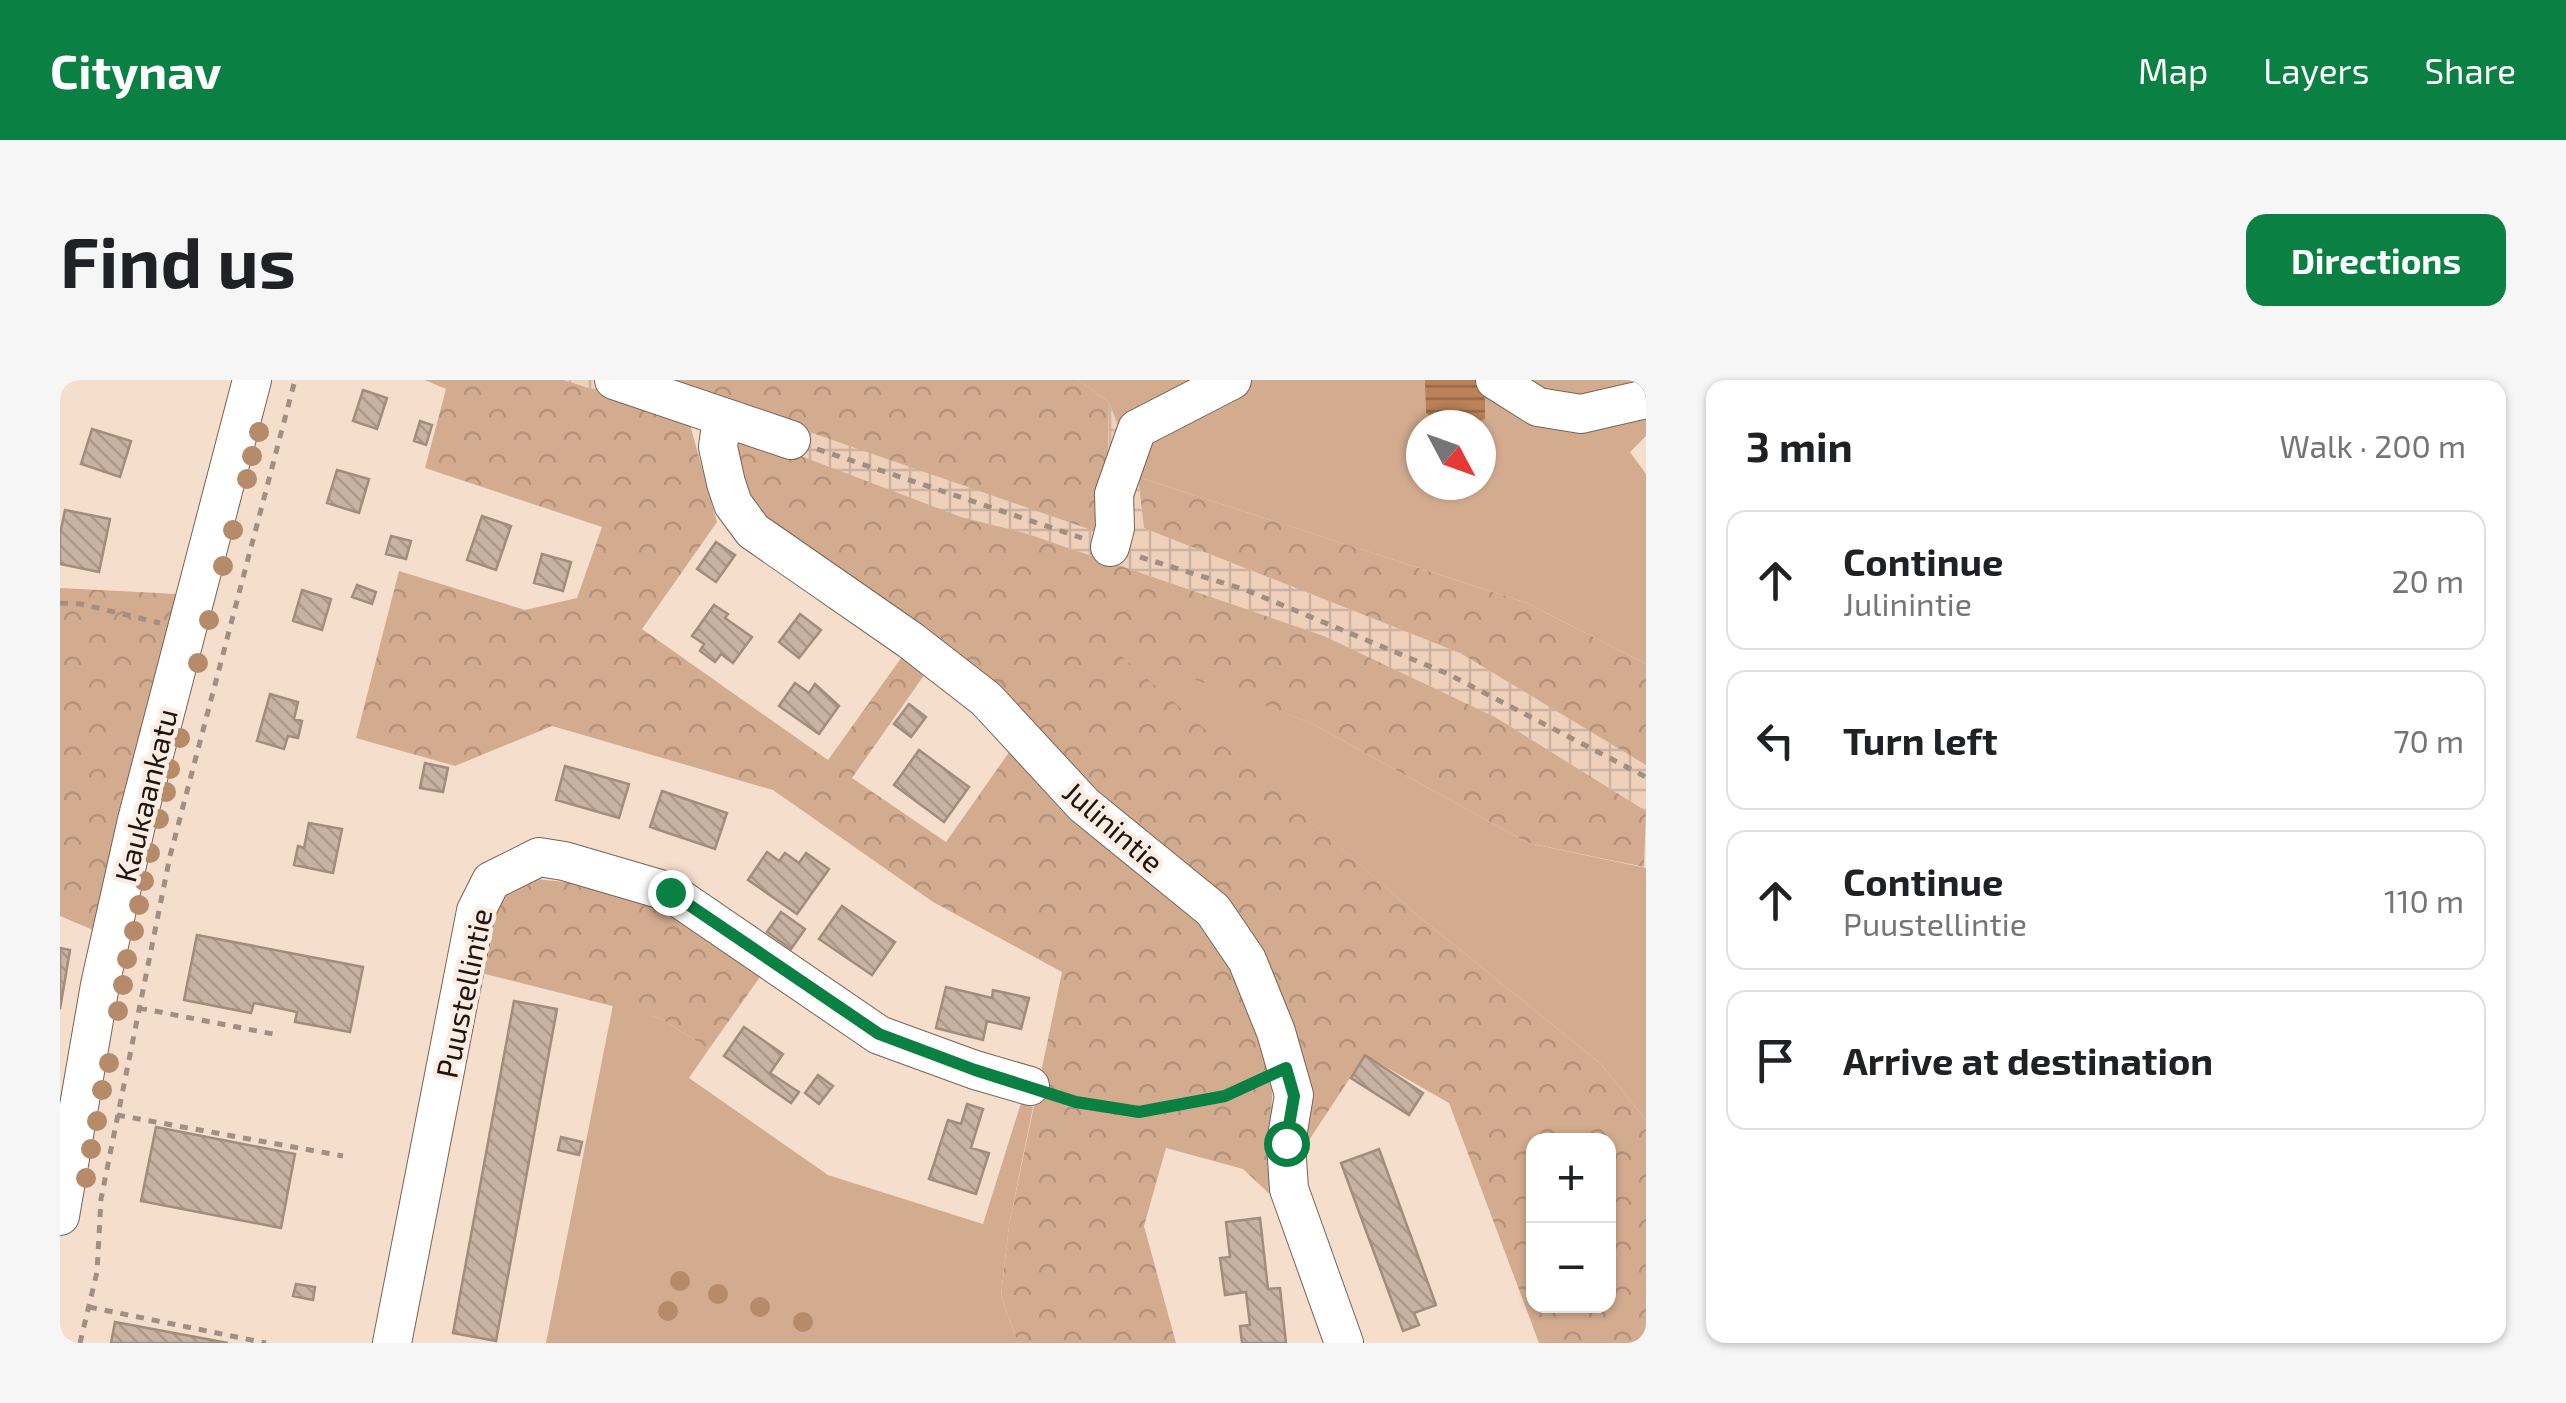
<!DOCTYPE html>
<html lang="en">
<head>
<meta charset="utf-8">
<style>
  body { margin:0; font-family:"Exo 2",sans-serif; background:#f6f6f6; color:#202124 }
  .controls { position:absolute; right:30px; bottom:30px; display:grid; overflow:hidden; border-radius:20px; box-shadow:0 2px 8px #0004 }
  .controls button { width:90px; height:90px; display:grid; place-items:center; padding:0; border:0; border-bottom:2px solid #e0e0e0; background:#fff; color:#202124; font:50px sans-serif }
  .compass { position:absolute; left:1346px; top:30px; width:90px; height:90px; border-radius:50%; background:#fff; box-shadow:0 2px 8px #0004; rotate:131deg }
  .stop { position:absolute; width:30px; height:30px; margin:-22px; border:8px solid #0b8043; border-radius:50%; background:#fff }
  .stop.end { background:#0b8043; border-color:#fff; box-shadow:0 2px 10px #0008 }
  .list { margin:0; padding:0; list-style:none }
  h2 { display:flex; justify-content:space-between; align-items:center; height:130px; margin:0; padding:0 40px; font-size:42px }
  h2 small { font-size:32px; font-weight:400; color:#757577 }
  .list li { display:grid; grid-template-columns:65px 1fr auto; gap:30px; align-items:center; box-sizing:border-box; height:140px; margin:0 20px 20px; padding:0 20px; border:2px solid #e0e0e0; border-radius:20px }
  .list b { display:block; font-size:38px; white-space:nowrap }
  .list p { margin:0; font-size:32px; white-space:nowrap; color:#757577 }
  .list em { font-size:32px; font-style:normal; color:#757577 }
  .icon { flex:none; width:55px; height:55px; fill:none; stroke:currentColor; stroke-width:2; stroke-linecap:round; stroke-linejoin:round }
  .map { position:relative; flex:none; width:1586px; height:963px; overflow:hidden; border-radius:20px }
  header { display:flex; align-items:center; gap:60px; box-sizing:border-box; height:140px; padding:0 50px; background:#0b8043; color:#fff }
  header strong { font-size:48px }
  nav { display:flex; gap:55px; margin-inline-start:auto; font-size:35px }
  .intro { display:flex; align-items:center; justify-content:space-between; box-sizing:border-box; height:240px; padding:0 60px }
  h1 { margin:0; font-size:70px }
  .button { padding:25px 45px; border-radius:20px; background:#0b8043; color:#fff; font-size:35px; font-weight:700 }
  main { display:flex; gap:60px; padding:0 60px }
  aside { flex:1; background:#fff; border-radius:20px; box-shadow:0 2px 8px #0004 }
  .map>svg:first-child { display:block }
  .industrial { fill:url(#industrial-grid) }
  .grass { fill:#d3ac90; fill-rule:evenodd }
  .forest { fill:url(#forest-crowns); fill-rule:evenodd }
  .water { fill:url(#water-rules) }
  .building { fill:url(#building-back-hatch); stroke:#a28c7c; stroke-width:2.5 }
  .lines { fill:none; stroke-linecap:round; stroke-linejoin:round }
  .minor-casing { stroke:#786355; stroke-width:40 }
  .path { stroke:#a18f83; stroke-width:5; stroke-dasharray:8 8; stroke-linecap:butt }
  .minor { stroke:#fff; stroke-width:38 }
  .tree { fill:#b58b69 }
  .route { stroke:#0b8043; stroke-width:12 }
  .labels { text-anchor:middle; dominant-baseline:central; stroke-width:9; stroke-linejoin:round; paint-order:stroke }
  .street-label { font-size:30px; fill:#1e1510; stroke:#fbede3 }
</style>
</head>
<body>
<header>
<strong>Citynav</strong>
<nav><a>Map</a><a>Layers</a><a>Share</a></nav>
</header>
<div class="intro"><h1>Find us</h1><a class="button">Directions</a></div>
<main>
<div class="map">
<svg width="1586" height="963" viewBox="0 0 1586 963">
  <defs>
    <pattern id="industrial-grid" width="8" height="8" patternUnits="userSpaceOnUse" patternTransform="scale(2.5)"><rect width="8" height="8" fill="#efd0bb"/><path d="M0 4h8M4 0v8" fill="none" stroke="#ccb2a0"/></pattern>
    <pattern id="forest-crowns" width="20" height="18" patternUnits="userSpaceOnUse" patternTransform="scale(2.5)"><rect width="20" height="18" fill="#d3ac90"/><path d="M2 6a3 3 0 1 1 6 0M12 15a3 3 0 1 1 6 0" fill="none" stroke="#b5937b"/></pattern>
    <pattern id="water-rules" width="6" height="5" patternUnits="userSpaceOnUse" patternTransform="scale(2.5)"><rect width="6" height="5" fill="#bb8258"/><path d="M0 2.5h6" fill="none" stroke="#976947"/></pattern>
    <pattern id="building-back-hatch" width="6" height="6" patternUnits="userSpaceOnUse" patternTransform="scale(2.5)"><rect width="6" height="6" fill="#c9b2a2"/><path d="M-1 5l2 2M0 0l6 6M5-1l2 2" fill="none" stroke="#ac988a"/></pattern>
  </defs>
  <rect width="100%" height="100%" fill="#f6decd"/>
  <path class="industrial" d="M504,0H600L1048,87L1049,22L1078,97L1084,148L1400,273L1586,385V431L1435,337L1264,256L965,153L901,137Z"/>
  <path class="grass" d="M1018,0H1586V56L1570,72L1586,94V284L1467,223L1078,97L1049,22ZM1361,45H1421V105H1361Z
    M1049,266L1253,344L1468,463L1586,488V740L1541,684L1362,539Z
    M553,625L600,638L649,669L629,698L768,795L923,844L961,723L973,727L949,845L941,916L958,963H486Z"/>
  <path class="forest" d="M365,0H504L629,41L657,142L582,249L768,380L844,274L867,291L792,398L886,462L952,368L1160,558L1214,680L1211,739L1217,821L1183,789L1106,768L1084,846L1116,963H958L941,916L949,845L1002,592L873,522L713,410L492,346L395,386L296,358L339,191L465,230L517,218L542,147L365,88L386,9Z
    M600,0H1018L1049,22L1046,155Z
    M678,52L901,137L965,153L1264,256L1435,337L1586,431L1584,487L1468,463L1253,344L1052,268L1362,539L1541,684L1586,740V963H1479L1389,723L1305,675L1242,771L1207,588L699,144L679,93ZM1474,761H1549V926H1474Z
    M1078,97L1467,223L1586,284V385L1400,273L1084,148Z
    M0,208L118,214L60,432L33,550L0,536Z
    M476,499L534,505L612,529L700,597L649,669L600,638L421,593L433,536L445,510Z"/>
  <path class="water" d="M1365,0H1415L1425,18V39C1403,49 1384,47 1366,33Z"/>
  <path class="building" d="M303,10L327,18L317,49L293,41Z
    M360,41L372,45L366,65L354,61Z
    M32,49L71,61L60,97L21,84Z
    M277,90L309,99L299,133L267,123Z
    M5,130L50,139L39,192L0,184V154Z
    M422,136L451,146L436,190L407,180Z
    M331,156L351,161L346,179L326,174Z
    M656,162L675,175L656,202L637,189Z
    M482,174L511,182L503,211L474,203Z
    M297,205L316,212L312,224L292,217Z
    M242,210L271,219L262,250L233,241Z
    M654,225L668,234L665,238L692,257L673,283L661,274L655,282L640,271L644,264L632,256Z
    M740,234L761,250L739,278L719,262Z
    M735,303L749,313L755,304L779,326L759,354L719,326Z
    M210,314L238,322L234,339L242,341L238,358L228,356L224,369L197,361Z
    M849,324L866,337L851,357L834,344Z
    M859,370L909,407L884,442L834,405Z
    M365,383L388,388L383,412L360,408Z
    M505,386L569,404L559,438L496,420Z
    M602,411L667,433L655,469L590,447Z
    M249,443L282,449L273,493L234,485L238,466L244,468Z
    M707,472L719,481L725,473L739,483L746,473L769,489L737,534L688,500Z
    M782,526L835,562L812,595L759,559Z
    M721,532L745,549L731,569L707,552Z
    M137,555L303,587L290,652L235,642L237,632L194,623L191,633L124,620Z
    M0,568L10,570L0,629Z
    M886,607L932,618L933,610L969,618L961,649L927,641L923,660L876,648Z
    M454,621L497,629L436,961L393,953Z
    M684,647L723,674L710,693L739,712L731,723L664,676Z
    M1305,675L1363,713L1349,735L1291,698Z
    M758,695L773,706L759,724L745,713Z
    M907,724L923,729L911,768L929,773L916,814L869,799L888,740L901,744Z
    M96,747L235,774L221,848L81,821Z
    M501,757L522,762L519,775L498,770Z
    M1319,769L1376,925L1354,933L1359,945L1343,951L1281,783Z
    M1200,838L1208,909L1220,908L1226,963H1182L1180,946L1190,945L1186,912L1165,915L1160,878L1170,877L1166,842Z
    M236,904L255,907L253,920L233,916Z
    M55,942L168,963H51Z"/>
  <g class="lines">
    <defs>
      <path id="minor" d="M554,0L731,60
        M1435,0L1478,27L1521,34L1586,19
        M662,37L658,67L666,103L673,124L693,151L850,260L926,319L1024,425L1153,530L1187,580L1216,652L1234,715L1226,763L1229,809L1284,963
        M1050,167L1055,148L1054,114L1077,49L1172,0
        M0,836L40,605L77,440L192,0
        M332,963L416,531L431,501L479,477L504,481L610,512L819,655L915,690L970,706"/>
    </defs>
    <use href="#minor" class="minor-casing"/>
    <path class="path" d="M757,69L1022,158
      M1080,177L1186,210L1388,294L1586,397
      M0,223L21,224L100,243
      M79,628L213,654L212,660
      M999,716C1067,739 1136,730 1201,700
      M57,735L283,776
      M29,927L206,963
      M20,963L37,892L41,819L110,476L235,0"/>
    <use href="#minor" class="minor"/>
  </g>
  <g class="tree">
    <circle cx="199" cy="52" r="10"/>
    <circle cx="192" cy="76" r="10"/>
    <circle cx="187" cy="99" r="10"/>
    <circle cx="173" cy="150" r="10"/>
    <circle cx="163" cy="186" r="10"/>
    <circle cx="149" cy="240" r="10"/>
    <circle cx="138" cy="283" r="10"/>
    <circle cx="120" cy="358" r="10"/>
    <circle cx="110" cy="389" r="10"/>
    <circle cx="106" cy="412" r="10"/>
    <circle cx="99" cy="439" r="10"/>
    <circle cx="90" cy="473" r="10"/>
    <circle cx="84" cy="501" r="10"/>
    <circle cx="79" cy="525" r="10"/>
    <circle cx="74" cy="551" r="10"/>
    <circle cx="67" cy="579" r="10"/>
    <circle cx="63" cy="605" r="10"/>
    <circle cx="58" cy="631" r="10"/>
    <circle cx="49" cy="683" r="10"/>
    <circle cx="42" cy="710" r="10"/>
    <circle cx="37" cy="741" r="10"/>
    <circle cx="31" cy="769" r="10"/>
    <circle cx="26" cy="798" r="10"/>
    <circle cx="620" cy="901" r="10"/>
    <circle cx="658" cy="914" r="10"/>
    <circle cx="700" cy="927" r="10"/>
    <circle cx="608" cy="931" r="10"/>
    <circle cx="743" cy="942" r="10"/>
  </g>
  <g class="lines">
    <path class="route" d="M610,512L819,654L915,690L1016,722L1079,732L1165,716L1226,688L1234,716L1226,763"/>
  </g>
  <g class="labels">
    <g class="street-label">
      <text transform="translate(85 415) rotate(-76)">Kaukaankatu</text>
      <text transform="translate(1054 446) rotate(41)">Julinintie</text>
      <text transform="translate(403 613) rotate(-78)">Puustellintie</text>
    </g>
  </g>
</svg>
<div class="controls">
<button>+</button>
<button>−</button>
</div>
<svg class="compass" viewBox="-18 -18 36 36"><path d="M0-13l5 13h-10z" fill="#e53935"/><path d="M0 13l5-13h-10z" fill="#757577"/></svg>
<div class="stop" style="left:1226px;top:763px"></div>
<div class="stop end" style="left:610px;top:512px"></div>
</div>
<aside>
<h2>3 min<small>Walk · 200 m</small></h2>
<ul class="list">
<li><svg class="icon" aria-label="ahead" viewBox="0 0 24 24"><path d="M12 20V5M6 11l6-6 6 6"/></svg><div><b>Continue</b><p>Julinintie</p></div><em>20 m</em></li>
<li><svg class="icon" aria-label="left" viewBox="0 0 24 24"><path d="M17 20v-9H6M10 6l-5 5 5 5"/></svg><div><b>Turn left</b></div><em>70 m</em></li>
<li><svg class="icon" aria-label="ahead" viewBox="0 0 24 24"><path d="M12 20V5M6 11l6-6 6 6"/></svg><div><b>Continue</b><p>Puustellintie</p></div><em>110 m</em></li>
<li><svg class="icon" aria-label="arrive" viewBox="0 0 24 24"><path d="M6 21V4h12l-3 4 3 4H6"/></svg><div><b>Arrive at destination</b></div></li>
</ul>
</aside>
</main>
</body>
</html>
